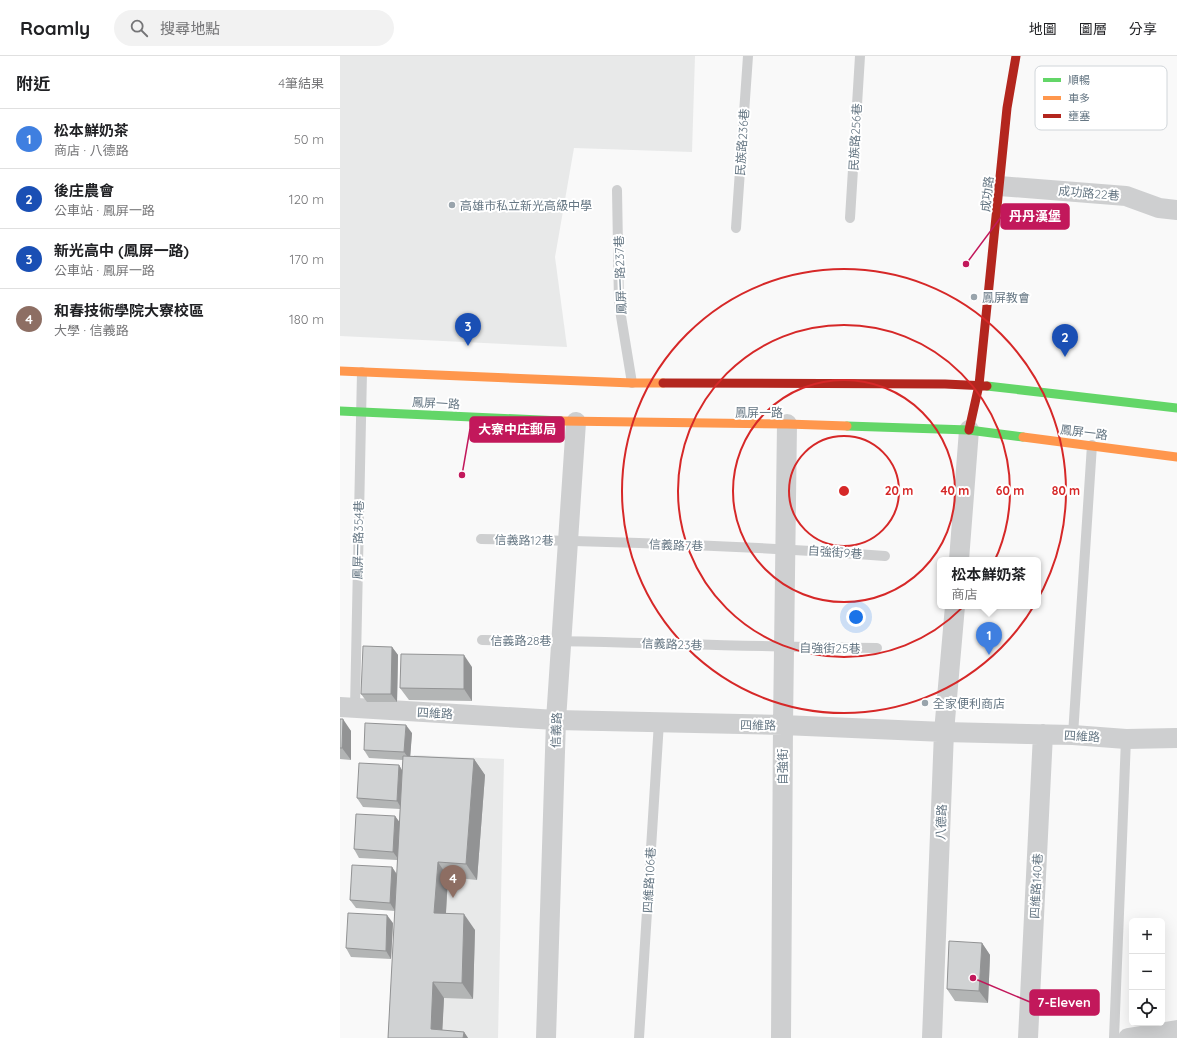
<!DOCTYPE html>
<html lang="zh-TW">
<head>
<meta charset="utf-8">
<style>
  body { margin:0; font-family:Quicksand,"Noto Sans TC",sans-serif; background:#f2f2f2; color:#202124 }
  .controls { position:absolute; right:12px; bottom:12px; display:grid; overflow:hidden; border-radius:6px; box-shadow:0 4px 16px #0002 }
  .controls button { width:36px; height:36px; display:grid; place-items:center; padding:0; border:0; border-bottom:1px solid #e0e0e0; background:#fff; color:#202124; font:20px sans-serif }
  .you { position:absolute; left:516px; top:561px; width:14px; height:14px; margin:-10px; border:3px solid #fff; border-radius:50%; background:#1a73e8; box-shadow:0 0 0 6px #1a73e833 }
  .badge { display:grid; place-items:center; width:26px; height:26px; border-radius:50%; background:#565c61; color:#fff; font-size:13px; font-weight:700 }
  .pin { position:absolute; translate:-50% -33px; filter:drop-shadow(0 1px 2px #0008) }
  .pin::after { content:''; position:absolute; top:21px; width:14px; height:12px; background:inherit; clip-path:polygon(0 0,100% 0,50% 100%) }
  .popup { position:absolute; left:597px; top:501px; width:104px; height:52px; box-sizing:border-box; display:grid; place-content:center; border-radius:6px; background:#fff; filter:drop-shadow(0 1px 3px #0005); font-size:13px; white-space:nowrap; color:#757577 }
  .popup b { font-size:15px; color:#202124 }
  .popup::after { content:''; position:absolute; left:50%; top:100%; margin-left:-8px; border:8px solid transparent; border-top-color:#fff }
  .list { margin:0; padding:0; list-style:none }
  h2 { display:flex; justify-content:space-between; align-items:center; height:52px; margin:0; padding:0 16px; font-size:17px }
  h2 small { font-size:13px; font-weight:400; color:#757577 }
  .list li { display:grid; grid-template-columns:26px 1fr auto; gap:12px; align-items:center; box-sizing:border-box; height:60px; padding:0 16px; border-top:1px solid #e0e0e0 }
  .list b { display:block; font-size:15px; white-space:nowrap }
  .list p { margin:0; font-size:13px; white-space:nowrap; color:#757577 }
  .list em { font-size:13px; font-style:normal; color:#757577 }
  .icon { flex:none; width:22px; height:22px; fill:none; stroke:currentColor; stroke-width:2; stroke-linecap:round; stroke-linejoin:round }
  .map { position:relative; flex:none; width:837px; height:982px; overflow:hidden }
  header { display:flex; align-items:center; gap:24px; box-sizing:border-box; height:56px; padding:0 20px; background:#fff; border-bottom:1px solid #e0e0e0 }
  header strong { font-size:19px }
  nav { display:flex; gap:22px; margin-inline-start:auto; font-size:14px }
  .search { width:280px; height:36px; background:#f2f2f2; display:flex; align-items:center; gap:10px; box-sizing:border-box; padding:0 14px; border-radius:22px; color:#757577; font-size:15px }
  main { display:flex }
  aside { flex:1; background:#fff }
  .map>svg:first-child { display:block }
  .built { fill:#e8e9e9 }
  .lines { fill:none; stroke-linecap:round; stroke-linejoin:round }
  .lane { stroke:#cecfd0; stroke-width:10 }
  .street { stroke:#cecfd0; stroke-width:20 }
  .fast { stroke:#63d668; stroke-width:9 }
  .slow { stroke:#ff974d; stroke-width:9 }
  .jam { stroke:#b3261e; stroke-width:9 }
  .wall { fill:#b3b5b5 }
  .shaded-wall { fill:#929394 }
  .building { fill:#d0d2d3; stroke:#929394 }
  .ring { fill:none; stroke:#d62828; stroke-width:2 }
  .poi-dot { fill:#99a4ac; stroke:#fff; stroke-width:1.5 }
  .labels { text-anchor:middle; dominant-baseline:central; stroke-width:4; stroke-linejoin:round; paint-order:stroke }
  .street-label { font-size:12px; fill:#657683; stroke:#fff }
  .poi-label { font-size:12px; fill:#657683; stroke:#fff; text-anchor:start }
  .key { fill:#fff; stroke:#d1d6da; stroke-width:1 }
  .key-label { font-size:11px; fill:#657683 }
  .centre { fill:#d62828; stroke:#fff; stroke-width:2 }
  .ring-label { font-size:12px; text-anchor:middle; font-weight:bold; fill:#d62828; stroke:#fff; stroke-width:4; stroke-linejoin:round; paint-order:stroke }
  .leader { fill:none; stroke:#c2185b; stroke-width:1.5 }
  .callout-dot { fill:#c2185b; stroke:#fff; stroke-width:1.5 }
  .callout { fill:#c2185b; stroke:#c2185b; stroke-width:1.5 }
  .callout-label { font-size:13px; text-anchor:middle; font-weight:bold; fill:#fff }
</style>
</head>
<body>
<header>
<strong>Roamly</strong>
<div class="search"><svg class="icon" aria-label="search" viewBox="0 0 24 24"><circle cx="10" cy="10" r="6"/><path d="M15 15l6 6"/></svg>搜尋地點</div>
<nav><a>地圖</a><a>圖層</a><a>分享</a></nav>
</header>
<main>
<aside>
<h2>附近<small>4筆結果</small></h2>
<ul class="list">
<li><span class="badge" style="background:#3f7fe0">1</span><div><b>松本鮮奶茶</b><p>商店 · 八德路</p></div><em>50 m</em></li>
<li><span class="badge" style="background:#1a4fb4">2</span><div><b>後庄農會</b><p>公車站 · 鳳屏一路</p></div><em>120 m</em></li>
<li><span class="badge" style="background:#1a4fb4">3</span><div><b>新光高中 (鳳屏一路)</b><p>公車站 · 鳳屏一路</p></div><em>170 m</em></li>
<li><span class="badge" style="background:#8d6e63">4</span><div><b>和春技術學院大寮校區</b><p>大學 · 信義路</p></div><em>180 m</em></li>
</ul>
</aside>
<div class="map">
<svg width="837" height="982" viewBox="0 0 837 982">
  <rect width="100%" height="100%" fill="#f9f9f9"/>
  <path class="built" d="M0,0H355L352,96L234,92L215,201L227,291L0,280Z
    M74,699L164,703L158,982H56Z"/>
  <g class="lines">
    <path class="lane" d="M277,134L279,248L292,327
      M510,162L520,0
      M396,172L408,0
      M141,483C276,485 410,490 545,500
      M142,584C274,585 405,591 537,592
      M15,652L22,316
      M733,679L752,389
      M299,982L319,666
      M774,982L786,683"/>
    <path class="street" d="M659,130L786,140L819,152L837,154
      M619,504L629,374
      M0,651L216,664L443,669L604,676L733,679L786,683L837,682
      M206,982L216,664L236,366
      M441,982L443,669L447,368
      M592,982L604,676L615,550
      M688,982L703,678
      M788,982L837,974"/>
    <path class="fast" d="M647,330L837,352
      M0,355L222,365
      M507,370L629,374L683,381"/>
    <path class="slow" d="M0,315L292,327H323
      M222,365L447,368L507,370
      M683,381L837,401"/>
    <path class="jam" d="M323,327L605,328L647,330
      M629,374L639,329L667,52L676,0"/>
  </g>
  <path class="wall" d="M52,591L58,599L57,646H27L21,638Z
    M132,611V645L69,644L60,632Z
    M0,663L11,675V704L0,703Z
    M72,677L70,700L134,703L145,719L137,824L108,821L106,857L135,874L133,943L104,942L102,974L124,976L128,982H48L55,855L16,852L10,844L52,811L57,818V804L19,802L14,793L55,760L59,766L60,753L23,751L17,742L59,709L62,714L63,704L29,702L24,694Z
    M53,867L51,903L11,901L6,892Z
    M642,887L650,899L648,947L615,945L607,933Z"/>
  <path class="shaded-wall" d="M52,591L58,599L57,646L51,638Z
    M124,599L132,611V645L124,633Z
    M3,663L11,675V704L2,692Z
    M66,669L72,677L70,704L64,696Z
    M134,703L145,719L137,824L126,808Z
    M59,709L64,718L62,753L57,745Z
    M55,760L61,768L59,804L53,796Z
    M98,806L108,821L105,872L94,857Z
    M52,811L57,819L55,855L50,847Z
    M124,858L135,874L133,943L122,927Z
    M47,859L53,867L51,903L46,895Z
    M642,887L650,899L648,947L639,935Z
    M93,926L104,942L102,982L91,973Z
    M124,976L128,982H123Z"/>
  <path class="building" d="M23,590L52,591L51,638H21Z
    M61,598L124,599V633L60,632Z
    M0,663H3L2,692H0Z
    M25,667L66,669L64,696L24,694Z
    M63,700L134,703L126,808L98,806L94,857L124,858L122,927L93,926L91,973L124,976L123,982H48Z
    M19,707L59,709L57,745L17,742Z
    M16,758L55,760L53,796L14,793Z
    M12,809L52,811L50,847L10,844Z
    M8,857L47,859L46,895L6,892Z
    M609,885L642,887L639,935L607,933Z"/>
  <g class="ring">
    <circle cx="504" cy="435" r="55"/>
    <circle cx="504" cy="435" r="111"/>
    <circle cx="504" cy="435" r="166"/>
    <circle cx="504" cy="435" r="222"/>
  </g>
  <g class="poi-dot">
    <circle cx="112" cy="149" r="4"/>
    <circle cx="634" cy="241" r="4"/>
    <circle cx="585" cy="647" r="4"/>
  </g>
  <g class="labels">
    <g class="street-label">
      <text transform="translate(515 81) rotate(-87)">民族路256巷</text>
      <text transform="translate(402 86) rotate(-86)">民族路236巷</text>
      <text transform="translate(749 137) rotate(5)">成功路22巷</text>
      <text transform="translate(647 138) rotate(-84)">成功路</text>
      <text transform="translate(280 219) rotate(-92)">鳳屏一路237巷</text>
      <text transform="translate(96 347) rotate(3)">鳳屏一路</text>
      <text x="419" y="356">鳳屏一路</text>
      <text transform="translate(744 376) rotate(7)">鳳屏一路</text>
      <text transform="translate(18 484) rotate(-89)">鳳屏一路354巷</text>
      <text transform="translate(184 484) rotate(1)">信義路12巷</text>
      <text transform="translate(336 489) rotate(2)">信義路7巷</text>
      <text transform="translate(495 496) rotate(4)">自強街9巷</text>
      <text x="181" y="584">信義路28巷</text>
      <text transform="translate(332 588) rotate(2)">信義路23巷</text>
      <text transform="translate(490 592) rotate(1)">自強街25巷</text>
      <text transform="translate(95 657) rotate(3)">四維路</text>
      <text transform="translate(418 669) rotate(1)">四維路</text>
      <text transform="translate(216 674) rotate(-88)">信義路</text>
      <text transform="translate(742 680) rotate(3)">四維路</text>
      <text transform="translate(442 711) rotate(-90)">自強街</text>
      <text transform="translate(601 766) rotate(-88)">八德路</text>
      <text transform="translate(309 824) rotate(-87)">四維路106巷</text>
      <text transform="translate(696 830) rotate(-87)">四維路140巷</text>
    </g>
    <g class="poi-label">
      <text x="120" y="149">高雄市私立新光高級中學</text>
      <text x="642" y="241">鳳屏教會</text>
      <text x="593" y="647">全家便利商店</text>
    </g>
  </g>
  <rect x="695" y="10" width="132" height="64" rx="6" class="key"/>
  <rect x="703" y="22" width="18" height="4" fill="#63d668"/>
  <rect x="703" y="40" width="18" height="4" fill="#ff974d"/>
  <rect x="703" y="58" width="18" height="4" fill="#b3261e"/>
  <g class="key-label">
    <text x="728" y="28">順暢</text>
    <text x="728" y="46">車多</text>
    <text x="728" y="64">壅塞</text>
  </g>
  <circle cx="504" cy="435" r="6" class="centre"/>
  <g class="ring-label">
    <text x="559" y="439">20 m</text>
    <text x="615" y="439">40 m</text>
    <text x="670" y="439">60 m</text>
    <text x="726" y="439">80 m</text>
  </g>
  <path class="leader" d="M626 208L661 161M122 419L130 373M633 922L690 946"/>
  <g class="callout-dot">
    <circle cx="626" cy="208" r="4"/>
    <circle cx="122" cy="419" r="4"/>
    <circle cx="633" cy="922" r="4"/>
  </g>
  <g class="callout">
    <rect x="661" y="148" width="68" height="25" rx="4"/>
    <rect x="130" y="361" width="94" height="25" rx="4"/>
    <rect x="690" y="934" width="69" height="25" rx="4"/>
  </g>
  <g class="callout-label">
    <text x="695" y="165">丹丹漢堡</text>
    <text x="177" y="378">大寮中庄郵局</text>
    <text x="724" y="951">7-Eleven</text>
  </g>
</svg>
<div class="controls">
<button>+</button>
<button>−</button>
<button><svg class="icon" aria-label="locate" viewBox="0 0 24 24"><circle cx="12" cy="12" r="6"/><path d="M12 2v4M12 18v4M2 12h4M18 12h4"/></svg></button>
</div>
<div class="you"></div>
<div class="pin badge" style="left:649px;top:599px;background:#3f7fe0">1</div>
<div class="popup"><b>松本鮮奶茶</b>商店</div>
<div class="pin badge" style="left:725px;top:301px;background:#1a4fb4">2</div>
<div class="pin badge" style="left:128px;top:290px;background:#1a4fb4">3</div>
<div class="pin badge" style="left:113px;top:842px;background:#8d6e63">4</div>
</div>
</main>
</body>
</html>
